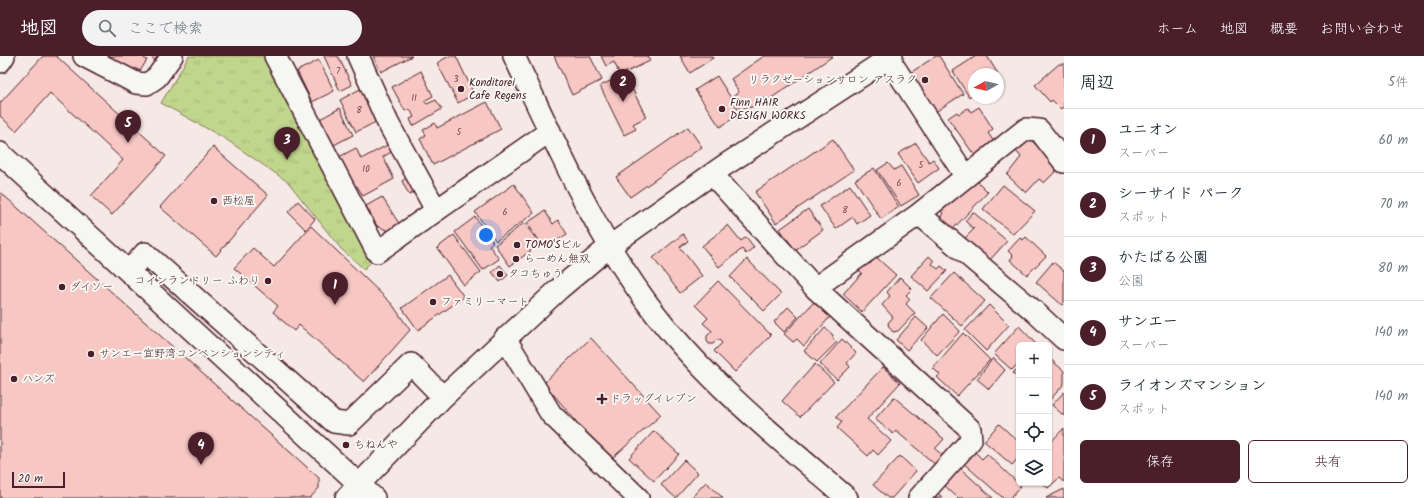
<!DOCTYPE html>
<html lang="ja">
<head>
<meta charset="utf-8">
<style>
  body { margin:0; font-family:Kalam,"Klee One",sans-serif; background:#f2f2f3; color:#1f2937 }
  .controls { position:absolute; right:12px; bottom:12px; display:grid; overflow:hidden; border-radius:6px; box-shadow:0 1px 3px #0004 }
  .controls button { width:36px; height:36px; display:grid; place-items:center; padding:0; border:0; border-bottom:1px solid #e0e1e3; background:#fff; color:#1f2937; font:20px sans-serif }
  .compass { position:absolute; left:968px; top:12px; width:36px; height:36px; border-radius:50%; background:#fff; box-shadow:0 1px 3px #0004; rotate:262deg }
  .scale { position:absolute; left:12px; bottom:10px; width:53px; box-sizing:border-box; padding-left:4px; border:2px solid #4a1f2b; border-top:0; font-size:11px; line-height:14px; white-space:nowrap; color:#4a1f2b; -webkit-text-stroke:3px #f6f6f2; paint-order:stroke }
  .you { position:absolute; left:486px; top:179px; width:14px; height:14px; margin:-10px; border:3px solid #fff; border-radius:50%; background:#1a73e8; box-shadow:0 0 0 6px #1a73e833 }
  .badge { display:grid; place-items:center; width:26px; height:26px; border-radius:50%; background:#4a1f2b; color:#fff; font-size:13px; font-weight:700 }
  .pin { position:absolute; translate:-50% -33px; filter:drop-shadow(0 1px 2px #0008) }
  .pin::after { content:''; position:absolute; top:21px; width:14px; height:12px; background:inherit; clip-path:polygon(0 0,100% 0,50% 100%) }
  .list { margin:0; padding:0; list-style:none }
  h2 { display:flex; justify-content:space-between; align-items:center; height:52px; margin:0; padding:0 16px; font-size:17px }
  h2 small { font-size:13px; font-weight:400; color:#747a83 }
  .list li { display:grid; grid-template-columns:26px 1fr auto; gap:12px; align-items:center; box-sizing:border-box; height:64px; padding:0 16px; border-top:1px solid #e0e1e3 }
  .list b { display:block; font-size:15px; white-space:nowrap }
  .list p { margin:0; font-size:13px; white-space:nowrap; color:#747a83 }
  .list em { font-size:13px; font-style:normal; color:#747a83 }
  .actions { display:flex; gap:8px; padding:12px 16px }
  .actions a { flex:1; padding:9px 0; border:1px solid #4a1f2b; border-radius:6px; text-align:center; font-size:14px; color:#4a1f2b }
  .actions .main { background:#4a1f2b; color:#fff }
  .icon { flex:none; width:22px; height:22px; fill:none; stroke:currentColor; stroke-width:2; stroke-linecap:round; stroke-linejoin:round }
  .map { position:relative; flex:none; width:1064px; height:442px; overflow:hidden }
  header { display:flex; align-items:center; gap:24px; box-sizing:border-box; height:56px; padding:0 20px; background:#4a1f2b; color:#fff }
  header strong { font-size:19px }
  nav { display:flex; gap:22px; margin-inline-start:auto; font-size:14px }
  .search { width:280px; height:36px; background:#f2f2f3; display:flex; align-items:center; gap:10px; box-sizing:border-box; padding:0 14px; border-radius:22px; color:#747a83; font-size:15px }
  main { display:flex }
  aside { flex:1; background:#fff }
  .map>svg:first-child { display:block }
  .park { fill:url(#park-tufts); stroke:#857a5c }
  .building { fill:#f7c7c3; stroke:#4a1f2b }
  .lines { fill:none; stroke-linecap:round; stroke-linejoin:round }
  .minor-casing { stroke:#4a1f2b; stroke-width:24 }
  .minor { stroke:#f6f6f2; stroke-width:21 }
  .poi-dot { fill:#4a1f2b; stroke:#f6f6f2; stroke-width:1.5 }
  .labels { text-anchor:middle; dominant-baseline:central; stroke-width:4; stroke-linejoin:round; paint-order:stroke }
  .number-label { font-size:9px; fill:#754951 }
  .poi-label { font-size:11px; fill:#4a1f2b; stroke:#f6f6f2; text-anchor:start }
</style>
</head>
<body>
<header>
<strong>地図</strong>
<div class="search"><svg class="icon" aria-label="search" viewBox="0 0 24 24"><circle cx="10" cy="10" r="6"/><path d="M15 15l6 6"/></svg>ここで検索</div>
<nav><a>ホーム</a><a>地図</a><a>概要</a><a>お問い合わせ</a></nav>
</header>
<main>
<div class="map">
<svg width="1064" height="442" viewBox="0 0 1064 442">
  <defs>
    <pattern id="park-tufts" width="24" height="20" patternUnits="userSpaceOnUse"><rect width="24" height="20" fill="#c0d68c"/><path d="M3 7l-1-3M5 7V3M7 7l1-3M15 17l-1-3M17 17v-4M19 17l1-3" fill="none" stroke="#a6b779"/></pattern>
  </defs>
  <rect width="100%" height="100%" fill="#f6e8e4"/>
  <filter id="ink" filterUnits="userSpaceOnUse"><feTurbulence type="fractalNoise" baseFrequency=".025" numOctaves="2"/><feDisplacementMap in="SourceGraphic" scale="8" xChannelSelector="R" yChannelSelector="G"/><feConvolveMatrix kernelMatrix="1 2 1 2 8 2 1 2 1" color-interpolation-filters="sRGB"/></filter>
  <g filter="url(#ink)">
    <path class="park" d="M189,0H264L372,205L364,213L341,193L288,126L224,82L161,47Z"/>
    <path class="building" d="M43,0H56L166,100L112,159L91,140L123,104L50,37L16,75L0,60V47Z
      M106,0H141L147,4L140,15L135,12L131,18Z
      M150,0H161L157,6Z
      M324,0H338L352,29L340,35Z
      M373,0H412L381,16Z
      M449,0H456L474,38L458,47L437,7Z
      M554,0H590L602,24L572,39Z
      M601,0H648L650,5L620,19L614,6L606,10Z
      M680,0H712L713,2L690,17Z
      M764,0H833L767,45L765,42L750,52L749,49L741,54L732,41L739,36L731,23Z
      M936,0H939L963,38L932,58L907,19Z
      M976,0H987L998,18H974V37L969,41L953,15Z
      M319,4L334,35L312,46L297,15Z
      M1059,8H1064V50L1061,53L1052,44L1050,46L1035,29Z
      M421,15L433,40L424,45L427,48L436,44L442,53L413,70L410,63L414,61L410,53L405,55L392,31Z
      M625,18L646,61L633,68L636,73L624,79L600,30Z
      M717,20L743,61L737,64L735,61L720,71L695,34Z
      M362,32L378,65L356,76L340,44Z
      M487,46L501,73L433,109L420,83L426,79L423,74L435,67L437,72Z
      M979,51L993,73L988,77L994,86L975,100L948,62L957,56L959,58L968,52L971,56Z
      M340,52L353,79L332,90L320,63Z
      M688,71L702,91L630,141L616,121Z
      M1029,82L1059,112L1044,127L1039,123L1026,137L1007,119L1021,101L1016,95Z
      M833,83L854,114L776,167L755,136Z
      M393,86L396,93L383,101L394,123L363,140L357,130L352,132L337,102L356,92L361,103Z
      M916,87L929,106L933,103L939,112L918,127L898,98Z
      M213,91L268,139L216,200L160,151Z
      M888,107L894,114L901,110L919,139L901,150L877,114Z
      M874,112L899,151L881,163L855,124Z
      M410,119L417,135L409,139L402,125Z
      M976,124L988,136L952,174L940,162L943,157L939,153L964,131L966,134Z
      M514,128L534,157L496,185L475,156Z
      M850,129L870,159L857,168L853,161L836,173L820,150Z
      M1003,129L1035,155L1013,178L983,153Z
      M0,136L319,422V432L310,442H0Z
      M382,141L400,169L389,175L377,170L366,150Z
      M298,145L315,163L306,174L288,156Z
      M808,153L823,174L795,194L780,173Z
      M545,155L553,168L558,164L567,178L545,193L527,167Z
      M973,156L1007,185L989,205L964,183L974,173L965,165Z
      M475,161L493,186L489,189L499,203L483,214L455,176Z
      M524,167L540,188L510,210L495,189Z
      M728,169L741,185L746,181L754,191L746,198L742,193L719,211L702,190Z
      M311,170L392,248L410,274L364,326L299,269L294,275L273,256L278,250L234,212L253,192L274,211Z
      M683,178L688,185L680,191L702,220L680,237L653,202Z
      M454,179L481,216L464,229L437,192Z
      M1026,181L1046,200L1027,219L1010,204L1013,200L1008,195L1020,182L1023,184Z
      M929,200L934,205L932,208L938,213L941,210L947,215L928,235L911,220Z
      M876,201L896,219L862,256L843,238L862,217L857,212L864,204L870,208Z
      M747,203L781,238L764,255L730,221Z
      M1053,206L1064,215V247L1062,249L1036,226Z
      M500,209L508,219L500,226L492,216Z
      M954,217L985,245L962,270L931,242Z
      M448,219L464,241L418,274L402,252Z
      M900,221L912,233L906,239L910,243L906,248L915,257L898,275L893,276L889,271L888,267L893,261L882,249L890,240L887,236Z
      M718,225L771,279L735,316L714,295L722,287L718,283L713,288H709L707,285V280L712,275L703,267L708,262L695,249Z
      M814,246L830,261L804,290L797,283L793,286L784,278Z
      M989,249L1009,269L986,295L965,274Z
      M788,251L798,261L784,276L774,266Z
      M943,258L960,275L937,299L921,284Z
      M916,261L928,272L907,294L896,284Z
      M1019,270L1036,288L1019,289V306L1012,314L994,298Z
      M825,272L833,279L832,281L837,286L817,306L804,295Z
      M963,277L990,304L957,340L937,321L940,319L933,312Z
      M591,282L661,359L609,405L544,327Z
      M842,283L856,297L847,307L850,311L837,324L820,308Z
      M993,302L1005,314L989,333L977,323Z
      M1049,302L1064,315V328L1049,345Z
      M815,308L834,326L800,361L782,345Z
      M883,311L900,327L867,363L891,385L878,399L873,394L868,400L837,372L842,366L836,361Z
      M1019,311V322L1013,317Z
      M1064,336V360L1052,349Z
      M894,341L944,383L935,393L945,401L937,410L896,375L893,378L875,363Z
      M999,368L1019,386V401L1012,409L984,385Z
      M1064,372V426L1059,422L1048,432L1042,427H1049V388Z
      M654,375L679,398L654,425L629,402Z
      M973,394L982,403L987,398L1021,430L1010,442H1003L962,406Z
      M900,400L916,415L892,442H888L873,429Z
      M684,404L698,417L676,442L661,429Z
      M960,412L993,442H958L944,429Z
      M706,426L723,442H691Z
      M1064,433V442H1046Z
      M935,434L942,441L928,442Z"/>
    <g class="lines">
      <defs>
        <path id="minor" d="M84,0L136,27L147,28L157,21L172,0
          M275,0L377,196L550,75
          M358,0L388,67L436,154
          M514,0C556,88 596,182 657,260C711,329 781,385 847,442
          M887,0L966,121
          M0,6L4,0
          M0,97L374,442
          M712,118L815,232
          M919,158L1034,255L1064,283
          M129,215L145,197L334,366L349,368L411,308L443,341
          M505,282L551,358L638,442
          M346,442L443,341L559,233L610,190L722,111L892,0
          M919,442L971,384L970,373L815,232L919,158L1026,73L1039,74L1064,106"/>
      </defs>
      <use href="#minor" class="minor-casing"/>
      <use href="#minor" class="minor"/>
    </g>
  </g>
  <g class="poi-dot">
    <circle cx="925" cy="24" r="4"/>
    <circle cx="461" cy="33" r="4"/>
    <circle cx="722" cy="53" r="4"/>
    <circle cx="214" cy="145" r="4"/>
    <circle cx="517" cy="189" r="4"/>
    <circle cx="516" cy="203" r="4"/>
    <circle cx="500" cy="218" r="4"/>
    <circle cx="268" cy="225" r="4"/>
    <circle cx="62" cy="231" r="4"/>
    <circle cx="433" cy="246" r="4"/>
    <circle cx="91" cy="298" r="4"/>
    <circle cx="14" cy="323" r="4"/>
    <path d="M600 337h4v4h4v4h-4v4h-4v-4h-4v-4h4z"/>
    <circle cx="346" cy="389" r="4"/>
  </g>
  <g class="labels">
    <g class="number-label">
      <text x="338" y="15">7</text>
      <text x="456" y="23">3</text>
      <text x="414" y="42">11</text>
      <text x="359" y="54">8</text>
      <text x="459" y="76">5</text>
      <text x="921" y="109">5</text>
      <text x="366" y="113">10</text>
      <text x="899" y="127">6</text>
      <text x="845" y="154">8</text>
      <text x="505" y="156">6</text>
    </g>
    <g class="poi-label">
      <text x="917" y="24" text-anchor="end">リラクゼーションサロン アスラク</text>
      <text x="469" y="27">Konditorei<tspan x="469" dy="13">Cafe Regens</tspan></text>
      <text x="730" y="47">Finn HAIR<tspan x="730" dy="13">DESIGN WORKS</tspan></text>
      <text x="222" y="145">西松屋</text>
      <text x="525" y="189">TOMO'Sビル</text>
      <text x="524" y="203">らーめん無双</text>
      <text x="508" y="218">タコちゅう</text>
      <text x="260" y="225" text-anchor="end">コインランドリー ふわり</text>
      <text x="70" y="231">ダイソー</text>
      <text x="441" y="246">ファミリーマート</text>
      <text x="99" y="298">サンエー宜野湾コンベンションシティ</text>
      <text x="22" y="323">ハンズ</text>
      <text x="610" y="343">ドラッグイレブン</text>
      <text x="354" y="389">ちねんや</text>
    </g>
  </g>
</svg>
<div class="controls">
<button>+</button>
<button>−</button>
<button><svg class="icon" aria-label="locate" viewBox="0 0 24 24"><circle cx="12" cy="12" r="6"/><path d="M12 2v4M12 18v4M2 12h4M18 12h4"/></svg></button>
<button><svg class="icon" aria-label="layers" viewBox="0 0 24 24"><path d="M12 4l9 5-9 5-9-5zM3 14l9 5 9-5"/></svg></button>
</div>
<svg class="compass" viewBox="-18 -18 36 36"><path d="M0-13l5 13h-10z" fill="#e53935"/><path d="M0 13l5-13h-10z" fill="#747a83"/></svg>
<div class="scale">20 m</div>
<div class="you"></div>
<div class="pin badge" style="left:335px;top:249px">1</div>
<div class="pin badge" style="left:623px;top:46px">2</div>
<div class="pin badge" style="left:287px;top:104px">3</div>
<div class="pin badge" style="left:201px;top:409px">4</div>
<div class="pin badge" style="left:128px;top:87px">5</div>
</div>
<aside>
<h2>周辺<small>5件</small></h2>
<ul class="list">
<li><span class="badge">1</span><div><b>ユニオン</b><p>スーパー</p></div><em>60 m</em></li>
<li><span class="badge">2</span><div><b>シーサイド パーク</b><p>スポット</p></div><em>70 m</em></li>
<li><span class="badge">3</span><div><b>かたばる公園</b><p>公園</p></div><em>80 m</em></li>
<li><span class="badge">4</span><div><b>サンエー</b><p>スーパー</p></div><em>140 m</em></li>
<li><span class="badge">5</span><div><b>ライオンズマンション</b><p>スポット</p></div><em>140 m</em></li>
</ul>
<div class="actions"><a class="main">保存</a><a>共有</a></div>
</aside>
</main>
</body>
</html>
